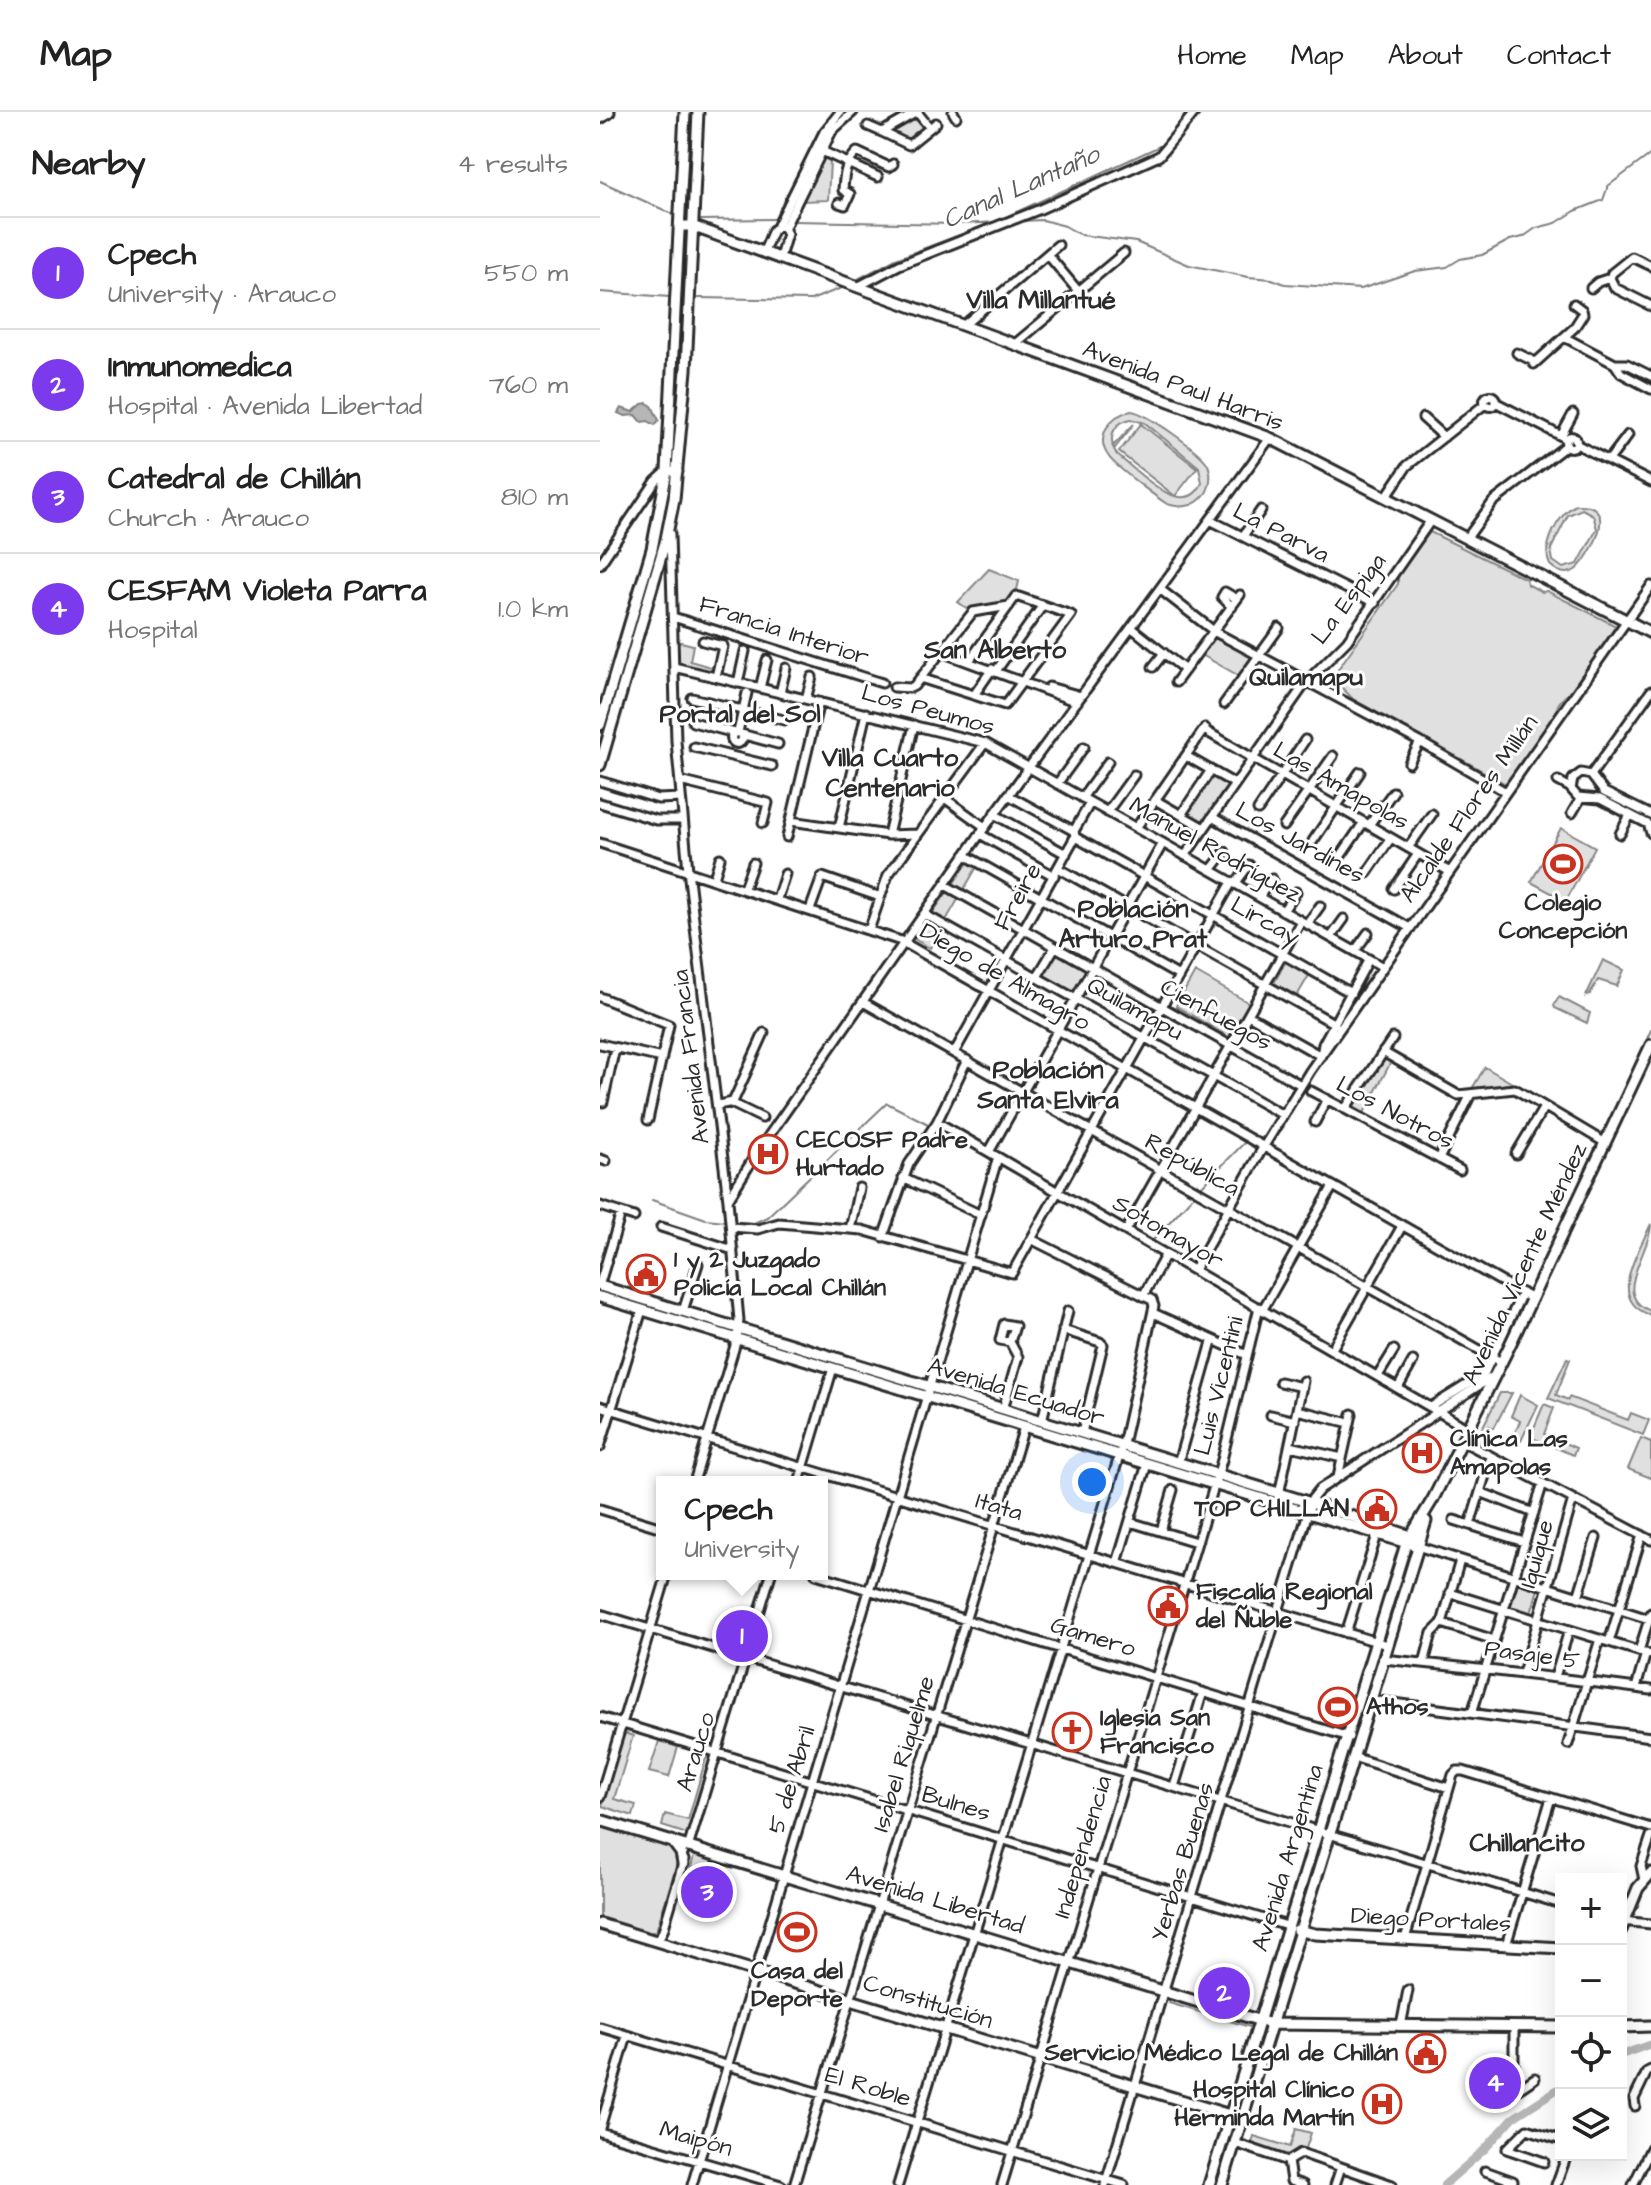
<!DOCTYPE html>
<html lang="en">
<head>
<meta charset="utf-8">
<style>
  body { margin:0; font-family:"Architects Daughter",sans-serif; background:#f6f6f6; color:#222 }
  .controls { position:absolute; right:24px; bottom:24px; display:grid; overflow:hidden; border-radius:0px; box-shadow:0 8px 32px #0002 }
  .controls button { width:72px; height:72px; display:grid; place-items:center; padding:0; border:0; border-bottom:2px solid #e0e0e0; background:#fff; color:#222; font:40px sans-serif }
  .you { position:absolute; left:492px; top:1370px; width:28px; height:28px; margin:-20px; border:6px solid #fff; border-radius:50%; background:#1a73e8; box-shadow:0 0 0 12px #1a73e833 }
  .badge { display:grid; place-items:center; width:52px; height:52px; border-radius:50%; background:#7c3aed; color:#fff; font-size:26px; font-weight:700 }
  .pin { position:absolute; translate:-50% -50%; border:4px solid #fff; box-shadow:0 2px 8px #0006 }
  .popup { position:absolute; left:56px; top:1364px; width:172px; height:104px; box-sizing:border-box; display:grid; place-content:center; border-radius:0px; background:#fff; filter:drop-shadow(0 2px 6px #0005); font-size:26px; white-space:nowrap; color:#767676 }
  .popup b { font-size:30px; color:#222 }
  .popup::after { content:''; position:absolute; left:50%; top:100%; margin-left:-16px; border:16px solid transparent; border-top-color:#fff }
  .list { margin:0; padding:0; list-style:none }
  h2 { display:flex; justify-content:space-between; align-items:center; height:104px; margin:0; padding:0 32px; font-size:34px }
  h2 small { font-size:26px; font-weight:400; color:#767676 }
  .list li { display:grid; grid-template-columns:52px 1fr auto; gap:24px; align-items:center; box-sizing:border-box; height:112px; padding:0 32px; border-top:2px solid #e0e0e0 }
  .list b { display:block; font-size:30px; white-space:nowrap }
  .list p { margin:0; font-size:26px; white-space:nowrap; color:#767676 }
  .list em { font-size:26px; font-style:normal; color:#767676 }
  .icon { flex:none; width:44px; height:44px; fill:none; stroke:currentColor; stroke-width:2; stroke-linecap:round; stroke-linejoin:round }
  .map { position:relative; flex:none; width:1051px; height:2073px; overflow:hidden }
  header { display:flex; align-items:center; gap:48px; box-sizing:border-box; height:112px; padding:0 40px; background:#fff; border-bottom:2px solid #e0e0e0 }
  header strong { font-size:38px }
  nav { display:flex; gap:44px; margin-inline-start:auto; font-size:28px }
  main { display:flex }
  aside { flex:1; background:#fff }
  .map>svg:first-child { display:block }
  .green { fill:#e0e0e0; stroke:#868686; stroke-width:2; fill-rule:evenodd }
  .water { fill:#b6b6b6; stroke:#7e7e7e; stroke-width:2 }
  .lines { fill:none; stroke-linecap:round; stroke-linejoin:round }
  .stream { stroke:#7e7e7e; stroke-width:2 }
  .river { stroke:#b6b6b6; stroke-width:8 }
  .minor-casing { stroke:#2b2b2b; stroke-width:13 }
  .major-casing { stroke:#2b2b2b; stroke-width:15 }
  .highway-casing { stroke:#2b2b2b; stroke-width:17 }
  .minor { stroke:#fff; stroke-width:7 }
  .major { stroke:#fff; stroke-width:9 }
  .highway { stroke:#fff; stroke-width:11 }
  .labels { text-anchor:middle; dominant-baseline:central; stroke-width:6; stroke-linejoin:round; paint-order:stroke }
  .street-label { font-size:24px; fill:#2b2b2b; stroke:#fff }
  .poi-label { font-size:24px; font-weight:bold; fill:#2b2b2b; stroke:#fff; text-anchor:start }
  .water-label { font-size:26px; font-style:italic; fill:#5c5c5c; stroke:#fff }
  .neighbourhood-label { font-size:26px; font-weight:bold; fill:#2b2b2b; stroke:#fff }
</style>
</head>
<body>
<header>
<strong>Map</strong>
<nav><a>Home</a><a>Map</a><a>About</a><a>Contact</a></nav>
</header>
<main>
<aside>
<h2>Nearby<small>4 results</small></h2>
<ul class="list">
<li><span class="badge">1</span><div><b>Cpech</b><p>University · Arauco</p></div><em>550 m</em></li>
<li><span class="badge">2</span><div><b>Inmunomedica</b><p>Hospital · Avenida Libertad</p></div><em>760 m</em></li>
<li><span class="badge">3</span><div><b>Catedral de Chillán</b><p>Church · Arauco</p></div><em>810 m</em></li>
<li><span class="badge">4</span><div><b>CESFAM Violeta Parra</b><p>Hospital</p></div><em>1.0 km</em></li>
</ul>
</aside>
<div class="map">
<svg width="1051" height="2073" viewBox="0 0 1051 2073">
  <rect width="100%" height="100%" fill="#fff"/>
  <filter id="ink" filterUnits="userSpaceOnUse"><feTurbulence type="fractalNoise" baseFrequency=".0125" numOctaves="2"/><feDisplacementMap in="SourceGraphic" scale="16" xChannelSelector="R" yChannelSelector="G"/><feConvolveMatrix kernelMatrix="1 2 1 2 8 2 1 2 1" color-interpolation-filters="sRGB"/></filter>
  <g filter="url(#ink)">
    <path class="green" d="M316,2L327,16L309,31L287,20Z
      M224,46L230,49L228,88L202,89Z
      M86,119H88L81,248L78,245L84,123Z
      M531,299C546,300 598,338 607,351C612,360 611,372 606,381C601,388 594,393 586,394C580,395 573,394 567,392C556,385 516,355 509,345C494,325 510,303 531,299ZM531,307L545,311L599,355L602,371C584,410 537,358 517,343L513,335L515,336L534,312L513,334C509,320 517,310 531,307Z
      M541,312L597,356L575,384L519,340Z
      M70,366H75L67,412L0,645V630L58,431Z
      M976,393C1007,391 1003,414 993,434C983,452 971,473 950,453C941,436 958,401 976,393ZM982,397L993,403L997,417L978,452L963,456L953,449L951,437L968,403Z
      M830,420L926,467L927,472L942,480L947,479L1016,514L971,580C963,585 956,591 956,601L906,672L753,587L739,573L738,557L798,472V464Z
      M389,457L419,469L416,482L409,491L369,498L358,490Z
      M614,524L655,545L641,565L600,542Z
      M77,529L93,533L90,549L114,556L113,561L79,552Z
      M612,661L630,672L603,711L584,700Z
      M961,716L995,735L966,789L931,770Z
      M370,748L378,753L330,836L314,827Z
      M457,839L488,856L474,880L443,863Z
      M687,847L711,860L697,884L674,871Z
      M1003,848L1024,858L1017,874L998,868L990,882L986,884Z
      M595,860L649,891L629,925L576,894Z
      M959,885L990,901L987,911L955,896L954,893Z
      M783,943L792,948L763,1003L749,995Z
      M885,955L912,971L870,980Z
      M1051,1112C1051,1140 1009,1184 1051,1199V1203C1006,1189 1038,1141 1051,1112Z
      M967,1246L970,1247L956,1283L968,1288L969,1285L1028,1308L1031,1301L1049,1308L1043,1323L948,1286Z
      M900,1281H912L894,1316L889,1314L881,1331L876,1328Z
      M920,1283L938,1293L921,1329L913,1325L920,1309L911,1304Z
      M944,1292L954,1296L944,1322L976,1336L973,1343L930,1325Z
      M1041,1326L1051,1330V1366L1028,1357Z
      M918,1470L938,1477L931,1501L910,1495Z
      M24,1621L33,1624L14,1687L36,1693L33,1704L2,1694Z
      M59,1629L78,1635L69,1665L49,1660Z
      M106,1646L111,1647L87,1722L62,1714L65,1702L88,1708Z
      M0,1714H7L72,1735L77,1740L78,1748L56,1819L49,1821L0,1807Z
      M95,1740L179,1765L178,1769L114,1750L108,1769L89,1763Z
      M571,1886L654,1910L653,1916L569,1891Z
      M696,2017L711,2021L705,2039L697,2037L694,2046L651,2033L654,2024L690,2035Z"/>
    <path class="water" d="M47,291L52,294L59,308L55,313L48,309L42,310L36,303L25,304L18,301L21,296L33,300L42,292Z"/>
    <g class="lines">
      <path class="stream" d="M0,69L75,103
        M100,108L175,107
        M193,109L358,112L400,110
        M397,109L562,33L587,0
        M419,109L443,108L465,114L481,123L536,130L589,153L648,165L672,167L685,172L761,177L815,159L847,155L860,147L882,143L910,128L923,125L936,116L956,111L975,99L1003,88L1008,74L1051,42
        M258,167L296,147L391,111
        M0,180L70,185
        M99,186L211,188L244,175
        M1033,958L1051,918
        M1022,983L1030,965
        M1012,1005L1020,987
        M338,1017L395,1049
        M400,1052L451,1080
        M602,1074L646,1029
        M52,1088L106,1107L125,1109
        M132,1110L154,1111L167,1105L287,991L332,1014
        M553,1128L595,1082"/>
      <path class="river" d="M1021,1943L1051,1932
        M844,2073L884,2038L913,2006L961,1975"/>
      <defs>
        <path id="minor" d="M317,0L282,20L309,33L336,11
          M317,0L330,16
          M353,0L356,5
          M268,14L282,20
          M222,39L278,65
          M239,91L245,93L250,82L243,78C244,62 245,52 257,40L289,55L293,52
          M178,113L224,20L240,0
          M185,115L232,19L253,0
          M164,139L173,118L182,113L187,122L180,145
          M448,143L479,180
          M1010,166L1015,176L1051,194
          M259,174L299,153L438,98L559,44L595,0
          M991,176L998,170L1010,166L1012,161L1032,145L1051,154
          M364,213L458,133
          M964,225L1015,252L1021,261L1051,277
          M415,232L524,141
          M917,241L935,250
          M934,252L974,216L983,202L982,198L974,192
          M1015,252H1027L1051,264
          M884.5 289a5.5 5.5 0 1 1 11 0a5.5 5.5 0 1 1-11 0Z
          M895,290L967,327
          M823,306L844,325
          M961,324L973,302
          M965.5 330a5.5 5.5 0 1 1 11 0a5.5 5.5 0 1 1-11 0Z
          M976,332L1051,370
          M1009,348L1028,323
          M786,385L807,354L885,292
          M612,409L775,491
          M70,422L76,629L88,758L128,1088L139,1208L137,1227L94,1370
          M643,424L661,398
          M867,426L893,390L967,333
          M0,452L56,369L67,359L78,360
          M561,478L615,520L820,630L906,680
          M632,495L622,485L625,480L637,487
          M73,505L282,571
          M532,516L585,558
          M103,529L123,534L116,565
          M341,540L477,590
          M74,555L385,631L783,855
          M553,555L564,541
          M396,559L443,493
          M320,566L405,593L471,503L416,484L369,549
          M576,570L640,483
          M138,571L145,539
          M294,575L310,576L314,574L373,500L409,494
          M449,575L481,584
          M160,576L167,548
          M180,581L186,556
          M374,583L392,557
          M92,586L184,608
          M206,587L212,565
          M624,592L679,516
          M93,610L135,621
          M604,618L850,760
          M138,620L147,581
          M131.5 626a5.5 5.5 0 1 1 11 0a5.5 5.5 0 1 1-11 0Z
          M141,622L178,632
          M94,635L172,654
          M586,644L635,672
          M809,651L820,630
          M991,663L1051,579
          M0,669L58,687L81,686
          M80,669L168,691L163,711
          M958,669L971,676
          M457,672L484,635
          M408,683L474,719
          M343,685L385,715
          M482,686L508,650
          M555,688L604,716
          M0,691L56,708H83
          M658,698L705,628
          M507,700L534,663
          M972,701L981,686
          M394,702L466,742
          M581,703L611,658
          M1051,703L1004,680L991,663L981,661L973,667L971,677L978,685L1000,687L1048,712L1051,721
          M612,705L810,816
          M191,709L288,723L317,722
          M769,713L793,680
          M684,714L733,644
          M239,716L266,601
          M536,716L605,616
          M380,722L454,764
          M1020,722L1030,703
          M288,723L314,613
          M187,725L219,590
          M475,725L751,881
          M713,729L760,660
          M0,731L301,829L932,1187
          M808,736L832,702
          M365,743L579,864
          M585,744L707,569L747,529L831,408
          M740,745L764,710
          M458,756L735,912
          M611,758L625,740
          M767,761L791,726
          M114,766L120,746
          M635,772L649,753
          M345,773L701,973
          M144,776L153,751
          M794,777L818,742
          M659,785L672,767
          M177,787L185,762
          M210,798L222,765L280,785
          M683,799L696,780
          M324,802L683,1003
          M707,812L720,794
          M269,818L288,763L385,631
          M731,825L744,807
          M755,839L768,821
          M437,865L455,835
          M0,885L69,913L48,1008
          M263,890L901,1250
          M648,903L721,944L723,932L769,847
          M0,932L62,946
          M783,940L858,983L915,977L1004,1030
          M354,941L475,725L474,719L490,691
          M711,979L860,1058
          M3,990L15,936
          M131,991L162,1006
          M118,993L133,990L164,921
          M745,997L793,926
          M337,1010L868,1317
          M715,1010L727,987
          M389,1040L563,731
          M916,1042L944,995
          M0,1047L6,1049
          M839,1047L870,984
          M303,1066L381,1103
          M129,1086L156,1042L380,722L670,326
          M0,1094L34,1105
          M61,1115L133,1138
          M131,1115L158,1117L179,1111L262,1118L412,1161L632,770
          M250,1117L259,1076
          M526,1119L701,809
          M283,1125L309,1052L337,1010L367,948
          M594,1158L661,1039L710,959L1051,474
          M0,1171L21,1101
          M543,1184L566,1142
          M663,1197L733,1074
          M83,1199L98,1152
          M553,1201L647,1243
          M463,1218L500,1230L503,1233L482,1321
          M732,1237L802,1114
          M778,1264L794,1238
          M680,1270L702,1275
          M798,1276L813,1249
          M0,1294L787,1533
          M831,1295L884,1262L922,1181
          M403,1297L418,1245L410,1230L415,1214L404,1212L400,1228L410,1230
          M697,1298L750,1311
          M671,1303L695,1309
          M442,1309L468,1199
          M862,1329L1051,1428
          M690,1334L742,1346
          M0,1335L42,1198
          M578,1351L612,1230
          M738,1365L752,1302
          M199,1370L233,1256
          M880,1380L934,1401
          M677,1392L703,1269
          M0,1397L62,1416
          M854,1408L924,1430
          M530,1410L596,1430
          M870,1413L891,1344
          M561,1419L573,1378
          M817,1434L1049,1507
          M517,1451L547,1352
          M216,1462L749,1625
          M850,1481L1051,1543
          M978,1485L996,1426
          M0,1502L961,1792
          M842,1511L894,1528
          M746,1521L777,1423
          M1009,1530L1042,1423
          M1039,1539L1051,1501
          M783,1547C873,1556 962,1566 1051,1578
          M824,1551L832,1521L842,1511L860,1448
          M923,1561L973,1387
          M955,1565L969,1518
          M1036,1576L1046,1541
          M771,1588L1051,1625
          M872,1601L943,1371
          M0,1605L687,1814
          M968,1632L1000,1527
          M753,1645L849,1676
          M574,1675L603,1580
          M0,1685L67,1462
          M88,1736L171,1462
          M1044,1768L1041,1754L1051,1724
          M1021,1809L1051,1812
          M805,1827L853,1663L857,1659H863L1051,1716
          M57,1829L63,1819L84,1748
          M906,1833L951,1686
          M801,1914L808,1878
          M0,1915L524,2073
          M914,1915V1980L935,1966
          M1035,1994L1034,1987L1047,1960L1051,1958
          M0,2016L27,1924
          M0,2020L181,2073
          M635,2031L688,2049
          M944,2050L907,2037L927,2017L961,2028
          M885,2059L913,2069
          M92,2073L398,1045
          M194,2073L424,1315
          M298,2073L524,1328L554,1194L552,1188L431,1127
          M402,2073L622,1348L659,1195
          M505,2073L712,1387L720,1377L895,1263
          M703,2073L691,2069L688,2049L701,2041L792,2073
          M735,2073L741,2055
          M956,2073L967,2043
          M1033,2073L1051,2036"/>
        <path id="major" d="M80,114H92L670,326L1051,521
          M0,613L52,437L67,359L85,0
          M0,653L66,427L74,387L86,258L98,0
          M0,1174L711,1391L820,1427
          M0,1185L817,1434
          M0,1708L671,1912L961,1915
          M72,1729L81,1741L83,1752
          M0,1812L633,2004
          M697,1818L715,1822L961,1836
          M1021,1818L1038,1776L1051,1761
          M1021,1915L1051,1914
          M609,2073L806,1432L833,1387L908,1237L1051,933
          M622,2073L826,1409"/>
        <path id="highway" d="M0,5L8,0"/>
      </defs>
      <use href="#minor" class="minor-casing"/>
      <use href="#major" class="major-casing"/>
      <use href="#highway" class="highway-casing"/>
      <use href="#minor" class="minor"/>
      <use href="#major" class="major"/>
      <use href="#highway" class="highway"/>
    </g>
  </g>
  <defs>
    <symbol id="stadium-ring" viewBox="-11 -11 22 22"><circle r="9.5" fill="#fff" stroke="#c8321e" stroke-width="1.5"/><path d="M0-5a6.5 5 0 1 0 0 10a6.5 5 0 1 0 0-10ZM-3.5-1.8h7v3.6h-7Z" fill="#c8321e"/></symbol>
    <symbol id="hospital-ring" viewBox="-11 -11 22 22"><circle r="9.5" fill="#fff" stroke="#c8321e" stroke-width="1.5"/><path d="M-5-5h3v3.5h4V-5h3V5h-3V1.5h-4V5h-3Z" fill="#c8321e"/></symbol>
    <symbol id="civic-ring" viewBox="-11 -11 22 22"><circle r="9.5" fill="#fff" stroke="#c8321e" stroke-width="1.5"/><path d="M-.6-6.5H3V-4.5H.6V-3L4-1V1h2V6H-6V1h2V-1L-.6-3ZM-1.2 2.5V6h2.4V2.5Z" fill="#c8321e"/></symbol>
    <symbol id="church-ring" viewBox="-11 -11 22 22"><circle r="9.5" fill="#fff" stroke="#c8321e" stroke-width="1.5"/><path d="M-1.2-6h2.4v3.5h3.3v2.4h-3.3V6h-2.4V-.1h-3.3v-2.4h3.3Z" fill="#c8321e"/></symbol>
  </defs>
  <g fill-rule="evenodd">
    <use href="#stadium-ring" x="941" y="730" width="44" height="44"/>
    <use href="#hospital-ring" x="146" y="1020" width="44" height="44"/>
    <use href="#civic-ring" x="24" y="1140" width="44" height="44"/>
    <use href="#hospital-ring" x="800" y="1319" width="44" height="44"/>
    <use href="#civic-ring" x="755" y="1375" width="44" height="44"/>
    <use href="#civic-ring" x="546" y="1472" width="44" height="44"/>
    <use href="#stadium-ring" x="716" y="1573" width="44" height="44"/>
    <use href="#church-ring" x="450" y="1598" width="44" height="44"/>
    <use href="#stadium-ring" x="175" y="1798" width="44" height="44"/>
    <use href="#civic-ring" x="804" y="1919" width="44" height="44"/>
    <use href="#hospital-ring" x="760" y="1970" width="44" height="44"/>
  </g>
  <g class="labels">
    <g class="street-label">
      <text transform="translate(583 274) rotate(21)">Avenida Paul Harris</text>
      <text transform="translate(681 421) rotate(27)">La Parva</text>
      <text transform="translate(749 487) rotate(-53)">La Espiga</text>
      <text transform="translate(184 519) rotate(18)">Francia Interior</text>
      <text transform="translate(328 598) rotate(15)">Los Peumos</text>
      <text transform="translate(741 674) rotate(30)">Las Amapolas</text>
      <text transform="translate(869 697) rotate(-55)">Alcalde Flores Millán</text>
      <text transform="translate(700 731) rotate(29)">Los Jardines</text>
      <text transform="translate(615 738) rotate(29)">Manuel Rodríguez</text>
      <text transform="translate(418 785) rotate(-61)">Freire</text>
      <text transform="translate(665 809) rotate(29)">Lircay</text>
      <text transform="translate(405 865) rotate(30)">Diego de Almagro</text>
      <text transform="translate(535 897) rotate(29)">Quilamapu</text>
      <text transform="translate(616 903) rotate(29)">Cienfuegos</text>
      <text transform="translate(91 945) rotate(-97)">Avenida Francia</text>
      <text transform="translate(795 1001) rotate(28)">Los Notros</text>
      <text transform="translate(592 1053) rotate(29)">República</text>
      <text transform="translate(568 1120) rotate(30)">Sotomayor</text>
      <text transform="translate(925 1152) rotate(-65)">Avenida Vicente Méndez</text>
      <text transform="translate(619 1274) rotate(-76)">Luis Vicentini</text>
      <text transform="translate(416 1280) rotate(17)">Avenida Ecuador</text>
      <text transform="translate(399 1395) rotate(17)">Itata</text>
      <text transform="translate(937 1442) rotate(-74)">Iquique</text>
      <text transform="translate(493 1525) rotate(17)">Gamero</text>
      <text transform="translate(932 1543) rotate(8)">Pasaje 5</text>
      <text transform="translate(96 1640) rotate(-73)">Arauco</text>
      <text transform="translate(304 1642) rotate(-73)">Isabel Riquelme</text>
      <text transform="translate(192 1668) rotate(-73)">5 de Abril</text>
      <text transform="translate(356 1692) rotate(17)">Bulnes</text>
      <text transform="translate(483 1735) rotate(-73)">Independencia</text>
      <text transform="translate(688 1746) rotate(-73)">Avenida Argentina</text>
      <text transform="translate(583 1750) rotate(-73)">Yerbas Buenas</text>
      <text transform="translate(335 1788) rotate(17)">Avenida Libertad</text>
      <text transform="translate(831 1808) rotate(3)">Diego Portales</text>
      <text transform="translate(328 1890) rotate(17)">Constitución</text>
      <text transform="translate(268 1975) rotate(17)">El Roble</text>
      <text transform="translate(96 2027) rotate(16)">Maipón</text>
    </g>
    <g class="poi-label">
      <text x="963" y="791" text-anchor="middle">Colegio<tspan x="963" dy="28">Concepción</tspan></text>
      <text x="196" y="1028">CECOSF Padre<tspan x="196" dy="28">Hurtado</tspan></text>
      <text x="74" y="1148">1 y 2 Juzgado<tspan x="74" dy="28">Policía Local Chillán</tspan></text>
      <text x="850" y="1327">Clínica Las<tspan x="850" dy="28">Amapolas</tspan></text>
      <text x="749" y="1397" text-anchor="end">TOP CHILLAN</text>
      <text x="596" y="1480">Fiscalía Regional<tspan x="596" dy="28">del Ñuble</tspan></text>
      <text x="766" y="1595">Athos</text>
      <text x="500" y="1606">Iglesia San<tspan x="500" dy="28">Francisco</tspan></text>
      <text x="197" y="1859" text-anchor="middle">Casa del<tspan x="197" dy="28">Deporte</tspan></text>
      <text x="798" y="1941" text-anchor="end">Servicio Médico Legal de Chillán</text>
      <text x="754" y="1978" text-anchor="end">Hospital Clínico<tspan x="754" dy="28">Herminda Martín</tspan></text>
    </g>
    <g class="water-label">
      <text transform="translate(421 75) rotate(-24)">Canal Lantaño</text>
    </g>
    <g class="neighbourhood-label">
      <text x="441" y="188">Villa Millantué</text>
      <text x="395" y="538">San Alberto</text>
      <text x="706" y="565">Quilamapu</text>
      <text x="140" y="602">Portal del Sol</text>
      <text x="290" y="646">Villa Cuarto<tspan x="290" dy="30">Centenario</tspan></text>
      <text x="533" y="797">Población<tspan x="533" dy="30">Arturo Prat</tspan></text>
      <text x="448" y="958">Población<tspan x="448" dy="30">Santa Elvira</tspan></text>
      <text x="927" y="1731">Chillancito</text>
    </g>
  </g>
</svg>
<div class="controls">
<button>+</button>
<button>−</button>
<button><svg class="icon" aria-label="locate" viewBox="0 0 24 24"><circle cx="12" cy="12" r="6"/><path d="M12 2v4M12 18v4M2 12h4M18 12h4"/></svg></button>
<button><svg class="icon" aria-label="layers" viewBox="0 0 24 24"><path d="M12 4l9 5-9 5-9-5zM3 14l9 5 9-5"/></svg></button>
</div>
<div class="you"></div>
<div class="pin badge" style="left:142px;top:1524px">1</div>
<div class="popup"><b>Cpech</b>University</div>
<div class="pin badge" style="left:624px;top:1881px">2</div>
<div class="pin badge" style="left:107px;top:1780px">3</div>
<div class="pin badge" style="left:895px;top:1971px">4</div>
</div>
</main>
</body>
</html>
